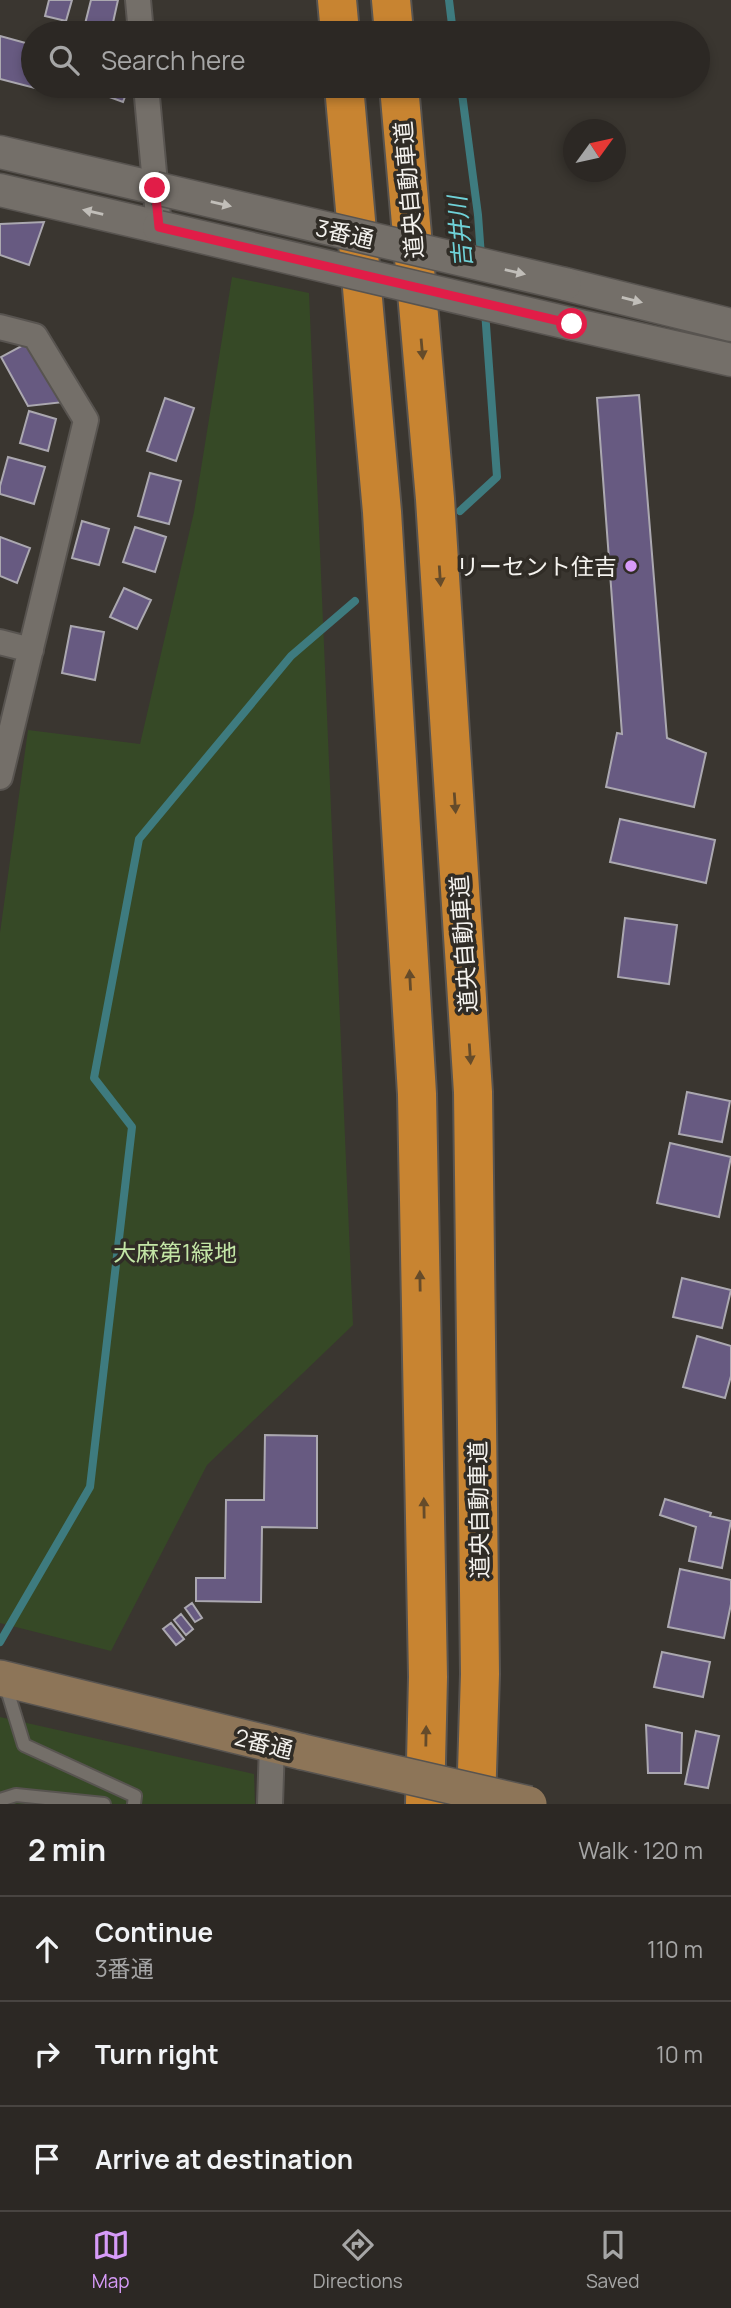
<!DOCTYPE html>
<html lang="en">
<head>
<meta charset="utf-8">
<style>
  body { margin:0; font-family:Manrope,"Noto Sans JP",sans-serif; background:#383431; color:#f1f3f6 }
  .compass { position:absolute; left:563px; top:119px; width:63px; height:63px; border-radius:50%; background:#2c2824; box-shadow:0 4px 10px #0003; rotate:57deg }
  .stop { position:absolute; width:21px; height:21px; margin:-16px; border:5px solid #e11d48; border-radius:50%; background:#fff }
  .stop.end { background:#e11d48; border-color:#fff; box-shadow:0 2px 7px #0008 }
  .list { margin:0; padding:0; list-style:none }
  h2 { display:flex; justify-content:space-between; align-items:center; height:91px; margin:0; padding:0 28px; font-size:30px }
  h2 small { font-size:23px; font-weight:400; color:#a6a6a6 }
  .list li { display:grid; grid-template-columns:46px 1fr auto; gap:21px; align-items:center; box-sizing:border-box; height:105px; padding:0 28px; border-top:2px solid #484441 }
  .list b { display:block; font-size:26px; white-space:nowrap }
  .list p { margin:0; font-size:23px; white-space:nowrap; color:#a6a6a6 }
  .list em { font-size:23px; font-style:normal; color:#a6a6a6 }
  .icon { flex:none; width:38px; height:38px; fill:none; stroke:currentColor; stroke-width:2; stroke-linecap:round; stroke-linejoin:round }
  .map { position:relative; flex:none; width:731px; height:1804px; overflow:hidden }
  .search { position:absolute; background:#2c2824; box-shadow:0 4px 10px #0003; left:21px; right:21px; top:21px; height:77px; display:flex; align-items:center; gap:18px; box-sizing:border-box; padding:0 24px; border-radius:38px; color:#a6a6a6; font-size:26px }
  .sheet { height:406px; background:#2c2824 }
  nav { display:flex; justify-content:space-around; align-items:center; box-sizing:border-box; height:98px; border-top:2px solid #484441; background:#2c2824; font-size:19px; color:#a6a6a6 }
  nav a { display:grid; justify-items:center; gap:4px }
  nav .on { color:#d79bf9 }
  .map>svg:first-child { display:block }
  .green { fill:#364926 }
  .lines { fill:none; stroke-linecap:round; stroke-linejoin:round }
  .stream { stroke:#3e7b7f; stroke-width:8 }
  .building { fill:#675a81; stroke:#aba8b0; stroke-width:2 }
  .service-casing { stroke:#585450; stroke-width:16 }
  .minor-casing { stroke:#585450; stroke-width:28 }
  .tertiary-casing { stroke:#585450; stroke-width:35 }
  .secondary-casing { stroke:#585450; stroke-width:38 }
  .motorway-casing { stroke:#585450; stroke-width:42 }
  .service { stroke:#746f69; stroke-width:12 }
  .minor { stroke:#746f69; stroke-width:24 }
  .tertiary { stroke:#746f69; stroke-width:32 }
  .secondary { stroke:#8d7558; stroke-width:35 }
  .motorway { stroke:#c88431; stroke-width:38 }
  .tertiary-bridge-casing { stroke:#585450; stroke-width:35; stroke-linecap:butt }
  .secondary-bridge-casing { stroke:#585450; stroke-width:38; stroke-linecap:butt }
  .tertiary-bridge { stroke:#746f69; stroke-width:32 }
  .secondary-bridge { stroke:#8d7558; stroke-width:35 }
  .oneway { fill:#c1beb9 }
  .oneway2 { fill:#654b2a }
  .route { stroke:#e11d48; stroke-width:9 }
  .poi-dot { fill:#d79bf9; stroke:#302c26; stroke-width:2.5 }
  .labels { text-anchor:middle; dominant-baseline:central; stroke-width:7; stroke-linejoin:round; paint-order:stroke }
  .street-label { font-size:23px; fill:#f4f2ee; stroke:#302c26 }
  .poi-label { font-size:23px; fill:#f4f2ee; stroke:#302c26; text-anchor:end }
  .park-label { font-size:23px; fill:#c3e6a6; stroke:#302c26 }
  .water-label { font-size:24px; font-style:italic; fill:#6fd2d8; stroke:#302c26 }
</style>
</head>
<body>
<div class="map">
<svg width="731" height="1804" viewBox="0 0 731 1804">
  <rect width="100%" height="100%" fill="#3a3630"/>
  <path class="green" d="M232,277L309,293L353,1325L207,1465L111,1651L0,1623V933L28,730L140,744L194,512Z
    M0,1717L254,1774L255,1804H0Z"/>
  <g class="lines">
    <path class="stream" d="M449,0L453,33
      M461,86L478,215L481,256
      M460,511L497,477L485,311
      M0,1642L90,1487L132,1127L94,1078L139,839L291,656L355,601"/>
  </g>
  <path class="building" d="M49,0H72L66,21L45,16Z
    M91,0H118L112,27L120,31L119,33H93L94,30L84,28Z
    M0,36L33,45V86H68L66,96L0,79Z
    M82,86H129L123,102L82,87Z
    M44,222L29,265L0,255V224Z
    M27,343L64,402L28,406L1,357Z
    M639,395L667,738L706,753L694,807L606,787L617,733L622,734L597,398Z
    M165,398L194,408L176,461L147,451Z
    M29,411L56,419L48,451L20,443Z
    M8,457L45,467L34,504L0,494V486Z
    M150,473L181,481L169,524L138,516Z
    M82,521L109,529L99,565L72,558Z
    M135,527L166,537L155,572L123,562Z
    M0,537L30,548L17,583L0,576Z
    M124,588L151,600L137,629L110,617Z
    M71,626L104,632L95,680L62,673Z
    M620,819L715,840L706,883L610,862Z
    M625,918L677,925L669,984L618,977Z
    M687,1092L730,1101L722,1142L679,1134Z
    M670,1143L731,1157L719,1217L657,1203Z
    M682,1278L731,1290L722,1328L673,1317Z
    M697,1336L731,1346V1376L725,1398L683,1387Z
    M265,1435L317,1436V1528L262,1527L261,1602L196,1601V1578H225L226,1500H264Z
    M665,1499L711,1513L710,1516L731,1521L722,1568L689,1561L696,1527L660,1515Z
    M680,1569L731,1580V1604L724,1638L668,1627Z
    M192,1603L202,1618L195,1622L185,1608Z
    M181,1614L193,1629L186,1635L174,1620Z
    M171,1623L184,1639L176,1645L163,1629Z
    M662,1652L710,1662L703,1697L654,1687Z
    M646,1725L682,1733L681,1773H648Z
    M696,1731L719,1736L708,1788L685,1784Z"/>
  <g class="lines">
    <defs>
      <path id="service" d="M5,1683L24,1745L135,1796L134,1804
        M0,1800L16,1795L104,1804"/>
      <path id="minor" d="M138,0L141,33
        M146,86L159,227
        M0,327L35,336L86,420L0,777
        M0,642L31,650
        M270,1804L272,1745"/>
      <path id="tertiary" d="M0,152L155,188
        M0,190L159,227
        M565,284L731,325
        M572,324L731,360"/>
      <path id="secondary" d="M0,1678L303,1752"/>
      <path id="motorway" d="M337,0L340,33
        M391,0L394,33
        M344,86L382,512L417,1094L428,1677L425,1804
        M399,86L435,499L473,1092L480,1674L476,1804"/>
    </defs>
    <use href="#service" class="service-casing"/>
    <use href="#minor" class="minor-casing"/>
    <use href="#tertiary" class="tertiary-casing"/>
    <use href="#secondary" class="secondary-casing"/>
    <use href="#motorway" class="motorway-casing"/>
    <use href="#service" class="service"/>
    <use href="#minor" class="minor"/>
    <use href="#tertiary" class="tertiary"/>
    <use href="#secondary" class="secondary"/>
    <use href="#motorway" class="motorway"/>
    <defs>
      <path id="tertiary-bridge" d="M155,188L565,284
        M159,227L572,324"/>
      <path id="secondary-bridge" d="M303,1752L529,1804"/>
    </defs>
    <use href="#tertiary-bridge" class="tertiary-bridge-casing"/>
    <use href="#secondary-bridge" class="secondary-bridge-casing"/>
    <use href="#tertiary-bridge" class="tertiary-bridge"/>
    <use href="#secondary-bridge" class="secondary-bridge"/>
  </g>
  <defs><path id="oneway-solid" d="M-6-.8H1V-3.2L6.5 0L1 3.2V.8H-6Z" transform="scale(1.75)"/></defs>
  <g class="oneway">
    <use href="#oneway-solid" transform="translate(221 204) rotate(13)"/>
    <use href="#oneway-solid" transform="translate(93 212) rotate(-167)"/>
    <use href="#oneway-solid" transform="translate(515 272) rotate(13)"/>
    <use href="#oneway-solid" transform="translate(632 300) rotate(14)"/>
  </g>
  <g class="oneway2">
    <use href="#oneway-solid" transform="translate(422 349) rotate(85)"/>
    <use href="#oneway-solid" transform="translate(440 576) rotate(86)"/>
    <use href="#oneway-solid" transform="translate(455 803) rotate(86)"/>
    <use href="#oneway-solid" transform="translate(410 980) rotate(-93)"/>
    <use href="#oneway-solid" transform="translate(470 1054) rotate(86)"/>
    <use href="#oneway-solid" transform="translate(420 1281) rotate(-91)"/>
    <use href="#oneway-solid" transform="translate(424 1508) rotate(-91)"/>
    <use href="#oneway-solid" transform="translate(426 1736) rotate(-89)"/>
  </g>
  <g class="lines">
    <path class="route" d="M155,188L159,227L572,324"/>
  </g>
  <circle class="poi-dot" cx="631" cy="566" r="7"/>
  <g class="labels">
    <g class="street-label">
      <text transform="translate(408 190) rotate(-95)">道央自動車道</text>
      <text transform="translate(345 233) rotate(13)">3番通</text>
      <text transform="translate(463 944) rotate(-94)">道央自動車道</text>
      <text transform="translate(478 1510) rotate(-91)">道央自動車道</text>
      <text transform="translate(264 1743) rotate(14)">2番通</text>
    </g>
    <g class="poi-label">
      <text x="617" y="566">リーセント住吉</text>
    </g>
    <g class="park-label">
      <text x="175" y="1252">大麻第1緑地</text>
    </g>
    <g class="water-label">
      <text transform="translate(459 232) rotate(-95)">吉井川</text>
    </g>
  </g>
</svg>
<svg class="compass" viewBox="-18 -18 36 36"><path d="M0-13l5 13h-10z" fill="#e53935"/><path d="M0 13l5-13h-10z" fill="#a6a6a6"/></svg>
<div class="stop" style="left:572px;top:324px"></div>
<div class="stop end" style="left:155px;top:188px"></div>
<div class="search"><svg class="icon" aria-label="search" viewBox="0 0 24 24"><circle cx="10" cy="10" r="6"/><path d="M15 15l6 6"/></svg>Search here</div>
</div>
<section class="sheet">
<h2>2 min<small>Walk · 120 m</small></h2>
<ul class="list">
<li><svg class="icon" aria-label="ahead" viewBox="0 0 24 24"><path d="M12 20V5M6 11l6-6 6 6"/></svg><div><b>Continue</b><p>3番通</p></div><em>110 m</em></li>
<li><svg class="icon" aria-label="right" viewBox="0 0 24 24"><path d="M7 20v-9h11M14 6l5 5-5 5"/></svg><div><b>Turn right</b></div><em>10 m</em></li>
<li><svg class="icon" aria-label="arrive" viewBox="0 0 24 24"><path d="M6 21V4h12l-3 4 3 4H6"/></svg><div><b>Arrive at destination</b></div></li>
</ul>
</section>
<nav>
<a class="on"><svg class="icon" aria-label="map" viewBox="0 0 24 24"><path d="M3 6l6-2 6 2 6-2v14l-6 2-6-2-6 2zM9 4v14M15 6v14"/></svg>Map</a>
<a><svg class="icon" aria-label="directions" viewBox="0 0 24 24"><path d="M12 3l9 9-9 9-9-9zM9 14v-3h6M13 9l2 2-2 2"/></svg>Directions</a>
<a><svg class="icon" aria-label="saved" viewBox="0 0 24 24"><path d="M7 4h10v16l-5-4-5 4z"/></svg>Saved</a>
</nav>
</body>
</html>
